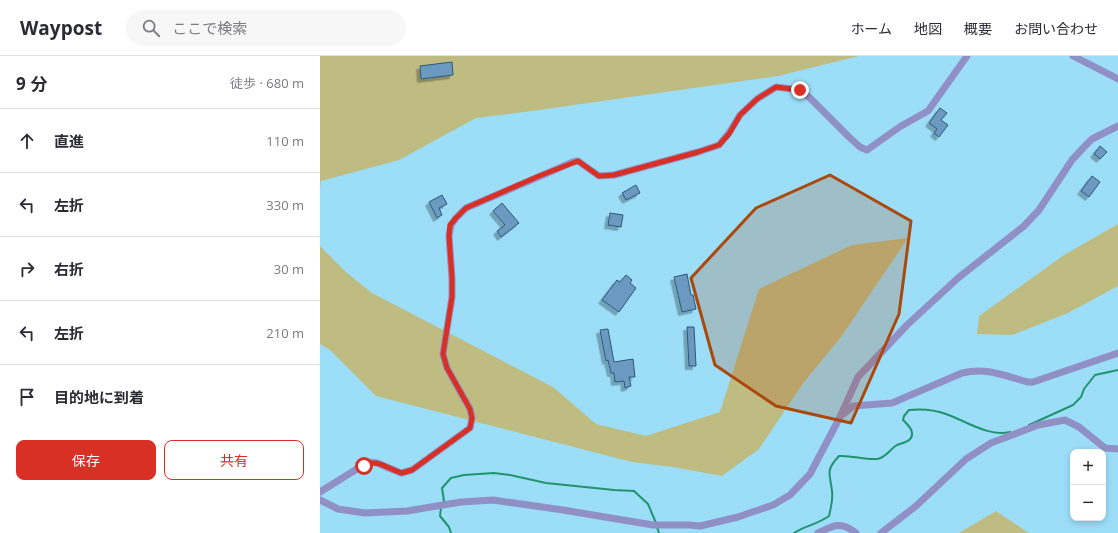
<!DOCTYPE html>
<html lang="ja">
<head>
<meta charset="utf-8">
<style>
  body { margin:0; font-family:"Open Sans","Noto Sans JP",sans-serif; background:#f7f7f7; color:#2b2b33 }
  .controls { position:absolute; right:12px; bottom:12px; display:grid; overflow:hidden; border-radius:8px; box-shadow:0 2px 6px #0003 }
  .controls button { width:36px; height:36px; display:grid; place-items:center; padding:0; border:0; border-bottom:1px solid #e1e1e2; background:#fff; color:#2b2b33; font:20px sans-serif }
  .stop { position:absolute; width:12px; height:12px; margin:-9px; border:3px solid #d93025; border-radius:50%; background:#fff }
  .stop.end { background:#d93025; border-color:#fff; box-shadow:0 1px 4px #0008 }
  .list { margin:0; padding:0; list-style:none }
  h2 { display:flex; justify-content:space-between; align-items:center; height:52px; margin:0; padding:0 16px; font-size:17px }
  h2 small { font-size:13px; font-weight:400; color:#7c7c81 }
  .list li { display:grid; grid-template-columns:26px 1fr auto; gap:12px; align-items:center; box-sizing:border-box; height:64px; padding:0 16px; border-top:1px solid #e1e1e2 }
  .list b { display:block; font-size:15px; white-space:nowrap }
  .list em { font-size:13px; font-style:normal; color:#7c7c81 }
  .actions { display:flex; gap:8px; padding:12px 16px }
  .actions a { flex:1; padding:9px 0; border:1px solid #d93025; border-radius:8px; text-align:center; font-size:14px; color:#d93025 }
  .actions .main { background:#d93025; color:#fff }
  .icon { flex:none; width:22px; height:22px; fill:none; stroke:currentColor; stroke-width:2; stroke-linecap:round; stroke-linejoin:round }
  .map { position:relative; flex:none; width:798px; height:477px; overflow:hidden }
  header { display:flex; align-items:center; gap:24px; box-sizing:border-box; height:56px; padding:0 20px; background:#fff; border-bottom:1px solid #e1e1e2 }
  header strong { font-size:19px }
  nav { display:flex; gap:22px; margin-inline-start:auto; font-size:14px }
  .search { width:280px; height:36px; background:#f7f7f7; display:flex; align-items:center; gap:10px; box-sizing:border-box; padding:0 14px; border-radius:22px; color:#7c7c81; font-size:15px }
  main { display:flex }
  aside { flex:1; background:#fff }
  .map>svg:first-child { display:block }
  .green { fill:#bfbc82 }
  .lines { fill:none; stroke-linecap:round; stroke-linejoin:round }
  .stream { stroke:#20946e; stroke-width:2 }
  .building { fill:#6c99bf; stroke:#2c577a; filter:url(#shadow) }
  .street { stroke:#9190c6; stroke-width:7 }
  .route { stroke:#d93025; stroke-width:5 }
  .marked { fill:#ab480c; fill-opacity:0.2; stroke:#ab480c; stroke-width:3; stroke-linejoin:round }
</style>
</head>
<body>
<header>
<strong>Waypost</strong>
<div class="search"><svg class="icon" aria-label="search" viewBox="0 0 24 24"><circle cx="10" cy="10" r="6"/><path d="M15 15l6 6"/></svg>ここで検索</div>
<nav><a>ホーム</a><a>地図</a><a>概要</a><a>お問い合わせ</a></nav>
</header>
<main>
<aside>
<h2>9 分<small>徒歩 · 680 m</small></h2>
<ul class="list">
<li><svg class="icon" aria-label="ahead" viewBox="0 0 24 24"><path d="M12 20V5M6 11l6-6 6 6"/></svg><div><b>直進</b></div><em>110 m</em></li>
<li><svg class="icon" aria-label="left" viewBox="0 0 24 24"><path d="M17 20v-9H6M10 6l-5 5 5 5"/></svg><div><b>左折</b></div><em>330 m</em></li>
<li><svg class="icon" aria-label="right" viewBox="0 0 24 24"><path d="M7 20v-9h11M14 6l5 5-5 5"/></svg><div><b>右折</b></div><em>30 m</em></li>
<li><svg class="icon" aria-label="left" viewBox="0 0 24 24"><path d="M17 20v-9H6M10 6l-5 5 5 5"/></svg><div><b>左折</b></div><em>210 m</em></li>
<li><svg class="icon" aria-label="arrive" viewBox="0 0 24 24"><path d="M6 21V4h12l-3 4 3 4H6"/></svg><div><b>目的地に到着</b></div></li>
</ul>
<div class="actions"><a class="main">保存</a><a>共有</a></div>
</aside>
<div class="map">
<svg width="798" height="477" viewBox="0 0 798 477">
  <defs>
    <filter id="shadow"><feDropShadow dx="-3.5" dy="3.5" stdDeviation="0" flood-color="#0004"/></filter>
  </defs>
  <rect width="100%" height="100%" fill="#9cddf8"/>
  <path class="green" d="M0,0H539L458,20L212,55L156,62L79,104L1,125L0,131Z
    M798,168V230L748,257L692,279L657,278L659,260L744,199Z
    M588,182L521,281L484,326L439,393L402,420L353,411L312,406L56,340L10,294L0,288V190L27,217L52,237L233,331L276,368L326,380L400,356L439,233L532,189Z
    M676,455L709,477H639Z"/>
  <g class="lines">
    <path class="stream" d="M709,369L753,349L761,341L764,333L775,319L798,314
      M122,448L124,445L122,432L131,422L144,419L174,417L190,419L226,427L294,434L314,435L328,448L336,467
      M121,452L120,460L129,471L131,477
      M337,471L339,477
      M474,477C485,470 498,468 509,460C511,452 513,443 512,435C510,417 505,415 519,400C531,399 545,404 557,403C566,402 570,393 577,389C582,387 591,386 592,379C593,373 587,368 583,364L584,360L589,354C600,353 615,354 626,358C646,365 668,381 690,376"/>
  </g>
  <path class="building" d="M132,6L133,19L101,23L100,10Z
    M620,52L627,57L621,64L628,69L619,81L614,77L617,73L609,67Z
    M780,90L787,96L780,103L774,98Z
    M772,120L780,126L769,141L761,135Z
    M316,129L320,137L306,144L302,137Z
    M122,139L127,148L119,152L122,159L117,162L109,146Z
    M182,147L199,167L181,181L177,175L185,169L173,155Z
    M290,157L303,159L301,171L288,169Z
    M367,218L371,239H373L376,253L362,256L354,221Z
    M306,219L312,224L310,227L316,232L299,256L282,244L297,224L300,226Z
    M367,271H374L376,310H369Z
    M288,273L294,306L313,303L315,321H309L311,330L305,332L304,325L295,326L294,317H291L288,304L286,305L280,274Z"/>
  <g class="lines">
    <path class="street" d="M753,0L798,23
      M522,359L533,350L572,347L642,317C666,311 685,320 708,326H713L798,297
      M0,436L48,406L57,407L81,417L92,414L150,372L152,362L150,353L127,312L123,298L132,241V222L129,180L131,169L136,162L146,152L253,106L258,105L279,120L294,119L378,96L399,89L409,77L420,59L437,43L456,31L480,34L490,42L529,81L540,91L547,94L581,70L608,55L647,0
      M0,444L18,453L45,457L87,455L141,446L173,444L243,454L333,469H369L380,470L418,461L453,449L470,439L490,418L520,361L538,321L587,269L638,222L704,170L719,154L752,104L765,90L772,83L798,70
      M498,477C514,469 521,465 536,477
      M561,477L596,450L646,403L671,387L718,369L745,364L759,371L785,392L798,393"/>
  </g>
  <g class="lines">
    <path class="route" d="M44,410C55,401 70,414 82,417L92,414L150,372L152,362L150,353L127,312L123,298L132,241V222L129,180L130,169L136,162L146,152L219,120L258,105L279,120L294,119L378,96L399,89L409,78L420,59L437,43L456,31L480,34"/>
  </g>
  <path class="marked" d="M510,119L591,165L579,258L531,367L456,350L395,309L371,222L436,152Z"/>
</svg>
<div class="controls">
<button>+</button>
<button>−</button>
</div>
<div class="stop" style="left:44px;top:410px"></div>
<div class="stop end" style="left:480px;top:34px"></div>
</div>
</main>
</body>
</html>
